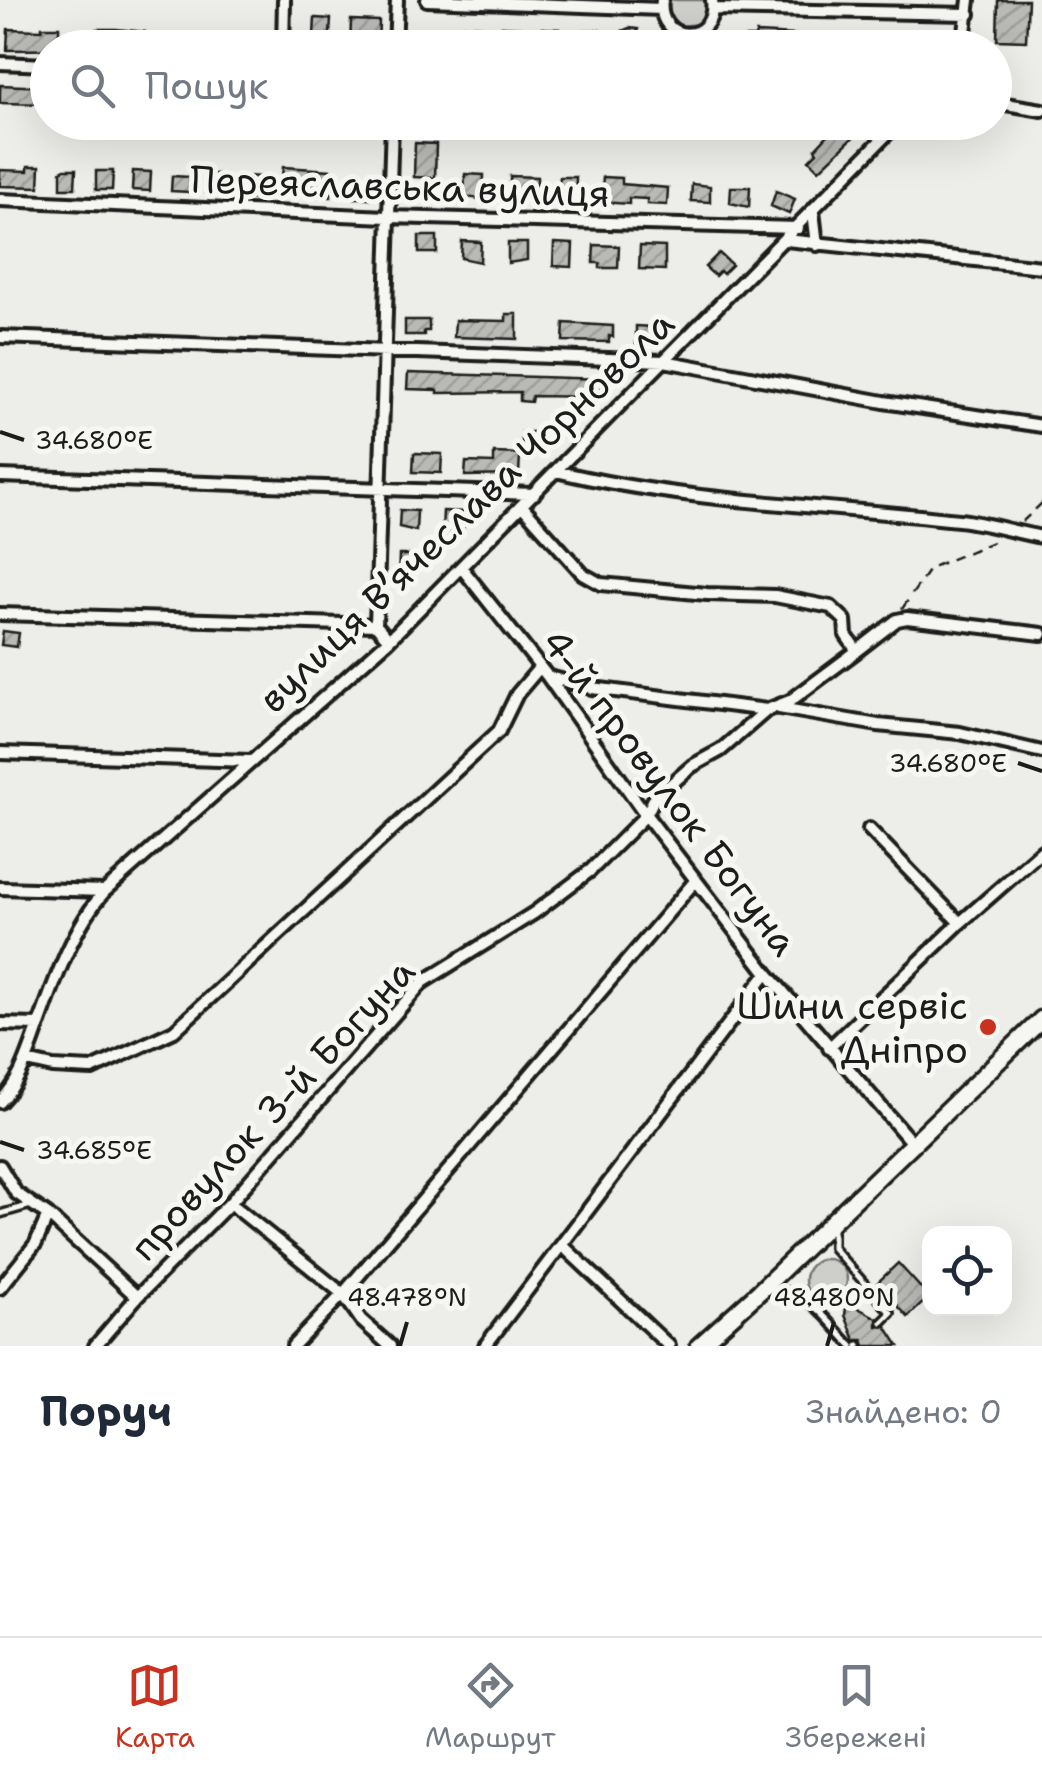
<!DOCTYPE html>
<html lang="uk">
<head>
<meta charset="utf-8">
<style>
  body { margin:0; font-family:"Shantell Sans",sans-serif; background:#f2f2f3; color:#1f2937 }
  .controls { position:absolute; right:30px; bottom:30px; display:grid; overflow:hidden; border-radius:20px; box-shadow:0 10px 40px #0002 }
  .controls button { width:90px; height:90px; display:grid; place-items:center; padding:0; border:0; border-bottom:2px solid #e0e1e3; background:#fff; color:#1f2937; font:50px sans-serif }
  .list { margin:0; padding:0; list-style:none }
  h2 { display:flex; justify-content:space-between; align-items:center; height:130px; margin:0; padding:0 40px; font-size:42px }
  h2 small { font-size:32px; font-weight:400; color:#747a83 }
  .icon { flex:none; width:55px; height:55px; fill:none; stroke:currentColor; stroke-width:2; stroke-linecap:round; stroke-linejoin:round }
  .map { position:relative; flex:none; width:1042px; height:1346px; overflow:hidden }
  .search { position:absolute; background:#fff; box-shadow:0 10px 40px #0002; left:30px; right:30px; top:30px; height:110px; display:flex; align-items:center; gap:25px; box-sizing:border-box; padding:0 35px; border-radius:55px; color:#747a83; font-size:38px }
  .sheet { height:290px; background:#fff }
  nav { display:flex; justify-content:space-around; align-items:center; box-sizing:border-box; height:140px; border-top:2px solid #e0e1e3; background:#fff; font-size:28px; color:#747a83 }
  nav a { display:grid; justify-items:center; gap:5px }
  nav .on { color:#c8321e }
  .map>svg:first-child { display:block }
  .green { fill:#cececb; stroke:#757574; stroke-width:2.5 }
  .building { fill:url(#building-hatch); stroke:#1c1c1c; stroke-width:2.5 }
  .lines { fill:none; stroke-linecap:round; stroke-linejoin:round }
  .service-casing { stroke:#1c1c1c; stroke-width:12 }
  .minor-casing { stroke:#1c1c1c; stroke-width:18 }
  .primary-casing { stroke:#1c1c1c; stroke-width:22 }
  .path { stroke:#1c1c1c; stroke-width:2.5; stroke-dasharray:10 8; stroke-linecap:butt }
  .service { stroke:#f6f6f2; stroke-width:5 }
  .minor { stroke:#f6f6f2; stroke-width:10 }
  .primary { stroke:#f6f6f2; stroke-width:15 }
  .ticks { fill:none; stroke:#1c1c1c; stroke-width:4 }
  .poi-dot { fill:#c8321e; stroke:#f6f6f2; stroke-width:4 }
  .labels { text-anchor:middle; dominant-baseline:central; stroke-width:10; stroke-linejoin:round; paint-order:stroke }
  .street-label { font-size:38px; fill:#1c1c1c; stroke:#f6f6f2 }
  .poi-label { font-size:38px; fill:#1c1c1c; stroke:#f6f6f2; text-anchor:end }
  .ticks-label { font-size:25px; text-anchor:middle; fill:#1c1c1c; stroke:#f6f6f2; stroke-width:10; stroke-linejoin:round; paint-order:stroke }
</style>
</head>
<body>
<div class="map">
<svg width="1042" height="1346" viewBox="0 0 1042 1346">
  <defs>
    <pattern id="building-hatch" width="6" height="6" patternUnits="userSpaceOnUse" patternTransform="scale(2.5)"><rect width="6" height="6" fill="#b9b9b6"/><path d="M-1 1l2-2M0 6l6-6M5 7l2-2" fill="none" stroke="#9e9e9c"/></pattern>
  </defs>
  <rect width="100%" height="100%" fill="#edede9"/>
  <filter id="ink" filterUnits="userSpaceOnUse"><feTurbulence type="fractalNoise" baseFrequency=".01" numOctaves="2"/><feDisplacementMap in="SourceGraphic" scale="20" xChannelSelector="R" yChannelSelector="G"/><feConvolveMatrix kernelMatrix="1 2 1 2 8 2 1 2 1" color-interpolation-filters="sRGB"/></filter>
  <g filter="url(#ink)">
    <path class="green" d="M669,0H705L706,15L698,24L680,26L668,13Z
      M805 1280a21 21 0 1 1 42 0a21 21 0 1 1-42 0Z"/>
    <path class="building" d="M998,0H1028L1026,41L997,40Z
      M315,18L331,19L330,35H314Z
      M351,20L379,21L378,48H350Z
      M463,25L481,26L480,42L476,41V47L467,46L462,40Z
      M502,26L520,27L519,43H515L514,48H501Z
      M42,27H59V33L97,34V29H116L145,32V36L210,39L209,48L7,50L8,29L42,30Z
      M542,28L559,29L558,44H541Z
      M629,28L638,29L634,48L621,46L622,31Z
      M583,30H599L598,48H582Z
      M756,33L816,36L815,48H746V37H755Z
      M253,35H269L268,48H252Z
      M840,36L874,37V48H840Z
      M0,85L46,87L45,104L0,103Z
      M840,122H859L864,127L819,170L809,160L817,152L815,149Z
      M415,143L436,144L435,178L414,177Z
      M28,166H40L39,187L0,186V170L28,171Z
      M283,167L331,170V197L280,194Z
      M65,169H76L75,188H61V171Z
      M96,171H113L112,190H96Z
      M133,171L151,172L150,191L132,190Z
      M215,174H225L224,193H206L207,178H214Z
      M465,174L484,175L483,199L464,197Z
      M172,176L190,177L189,192L171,191Z
      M244,176L263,177L262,200L251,199V194L243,193Z
      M510,176L537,177V200H510Z
      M560,177H576L575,201L556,200Z
      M603,177L622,178V184L668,188L667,205L647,204V199L629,198V204L601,202Z
      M353,182H374L375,198H353Z
      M692,184L710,186V202L691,201Z
      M731,187H750L749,207L730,203Z
      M776,191L795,199L789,214L771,206Z
      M419,236H437V253H419Z
      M462,241L481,242L480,262L461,258Z
      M508,243H527V260L508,263Z
      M554,243L573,244L572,267L553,266Z
      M594,245L619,246L618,268H600V263H593Z
      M640,246L665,247V270L639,269Z
      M719,253L732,265L723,274L720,271L715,276L705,267Z
      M506,314H517V339L454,337L455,320L506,321Z
      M405,320H429V331H424V335H405Z
      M564,323L613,326V337L609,336V342L563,341Z
      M636,326L653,327V344H636Z
      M408,373L604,379L603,397L532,396L531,402L520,401V392L438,393V390L407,389Z
      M522,432H537L536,447L522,446Z
      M414,453L442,454L441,473L413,472Z
      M494,453L520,454L519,475L465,476L466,462L494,463Z
      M400,510L417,511L416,531L399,527Z
      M443,511L464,512L463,532L458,535L442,531Z
      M399,555H413L412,574H407V578L398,577Z
      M3,631L19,633L17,647L1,645Z
      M898,1263L929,1297L908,1317L877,1283Z
      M854,1306L877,1318V1326H886L899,1346H865L863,1340H855L845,1315L846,1307Z"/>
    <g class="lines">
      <defs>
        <path id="service" d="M0,1214L31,1205
          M833,1227V1248L891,1313L882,1322
          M768,1290C805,1285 828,1322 852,1346
          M858,1346L859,1345"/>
        <path id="minor" d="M427,0L661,9
          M662,0C656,45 718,45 712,0
          M714,9L969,14
          M283,48L284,0
          M395,48L397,0
          M963,48L969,0
          M0,63L48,65
          M994,102L1042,110
          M0,200L388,217L798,228
          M813,211L817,245
          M786,240L1042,267
          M0,337L664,361L884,402L1042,426
          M556,471C686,503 826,505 959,520C987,523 1014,532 1042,537
          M0,476L534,494
          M523,507L583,574L601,584L707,594L775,596L831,607L845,620L846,635L857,651L897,620L907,618L1042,634
          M461,567L548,677L646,815L767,973L911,1142
          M0,614L376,625
          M389,640L376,625L392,122
          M549,677L592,688L767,710
          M779,708L878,725L960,733L1042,752
          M0,753L250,761
          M0,888L105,891
          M960,923L1042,851
          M0,1024L38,1025
          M829,1048L960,923L869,829
          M27,1061L53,1067L92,1069L174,1031L499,731L517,694L540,667
          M0,1102C22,1079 28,1054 39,1025C55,980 73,927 105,891L389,640L899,122
          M0,1166L16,1193L48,1215L137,1297
          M230,1203L343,1294L361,1320L390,1346
          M563,1246L669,1346
          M0,1288L36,1243L48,1215
          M95,1346L137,1297L230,1203L423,982L534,913L591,870L646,815L654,799L692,766L721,750L767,710L790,701L857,651
          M293,1346L343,1294L696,880
          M485,1346L767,973"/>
        <path id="primary" d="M699,1346L760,1291L1042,1019"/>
      </defs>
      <use href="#service" class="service-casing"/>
      <use href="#minor" class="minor-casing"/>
      <use href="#primary" class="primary-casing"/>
      <path class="path" d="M1022,522L1042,503
        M902,609L930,568L1000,539"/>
      <use href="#service" class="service"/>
      <use href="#minor" class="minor"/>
      <use href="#primary" class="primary"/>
    </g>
  </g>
  <path class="ticks" d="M0,432L24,440M1018,763L1042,771M0,1142L24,1150M400,1346L407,1322M827,1346L834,1322"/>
  <circle class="poi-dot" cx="988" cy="1027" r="10"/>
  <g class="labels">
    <g class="street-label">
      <text transform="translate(400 186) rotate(2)">Переяславська вулиця</text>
      <text transform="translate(466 511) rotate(-44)">вулиця Вʼячеслава Чорновола</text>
      <text transform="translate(670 792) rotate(53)">4-й провулок Богуна</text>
      <text transform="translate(272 1109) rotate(-47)">провулок 3-й Богуна</text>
    </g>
    <g class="poi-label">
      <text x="968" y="1005">Шини сервіс<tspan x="968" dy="44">Дніпро</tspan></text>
    </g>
  </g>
  <g class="ticks-label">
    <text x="94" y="449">34.680°E</text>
    <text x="948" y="772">34.680°E</text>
    <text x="94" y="1159">34.685°E</text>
    <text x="407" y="1306">48.478°N</text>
    <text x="834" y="1306">48.480°N</text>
  </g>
</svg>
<div class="controls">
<button><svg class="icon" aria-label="locate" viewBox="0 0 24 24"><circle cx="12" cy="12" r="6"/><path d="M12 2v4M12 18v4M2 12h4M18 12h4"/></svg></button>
</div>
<div class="search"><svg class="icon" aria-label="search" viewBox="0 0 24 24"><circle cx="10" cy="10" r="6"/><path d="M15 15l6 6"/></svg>Пошук</div>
</div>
<section class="sheet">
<h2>Поруч<small>Знайдено: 0</small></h2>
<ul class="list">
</ul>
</section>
<nav>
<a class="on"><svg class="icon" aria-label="map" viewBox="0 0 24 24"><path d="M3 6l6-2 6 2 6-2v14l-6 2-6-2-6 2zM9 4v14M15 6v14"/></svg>Карта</a>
<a><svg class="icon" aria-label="directions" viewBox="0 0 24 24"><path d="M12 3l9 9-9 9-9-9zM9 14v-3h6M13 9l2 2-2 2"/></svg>Маршрут</a>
<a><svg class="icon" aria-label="saved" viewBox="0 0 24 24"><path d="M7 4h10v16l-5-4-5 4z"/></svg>Збережені</a>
</nav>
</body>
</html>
